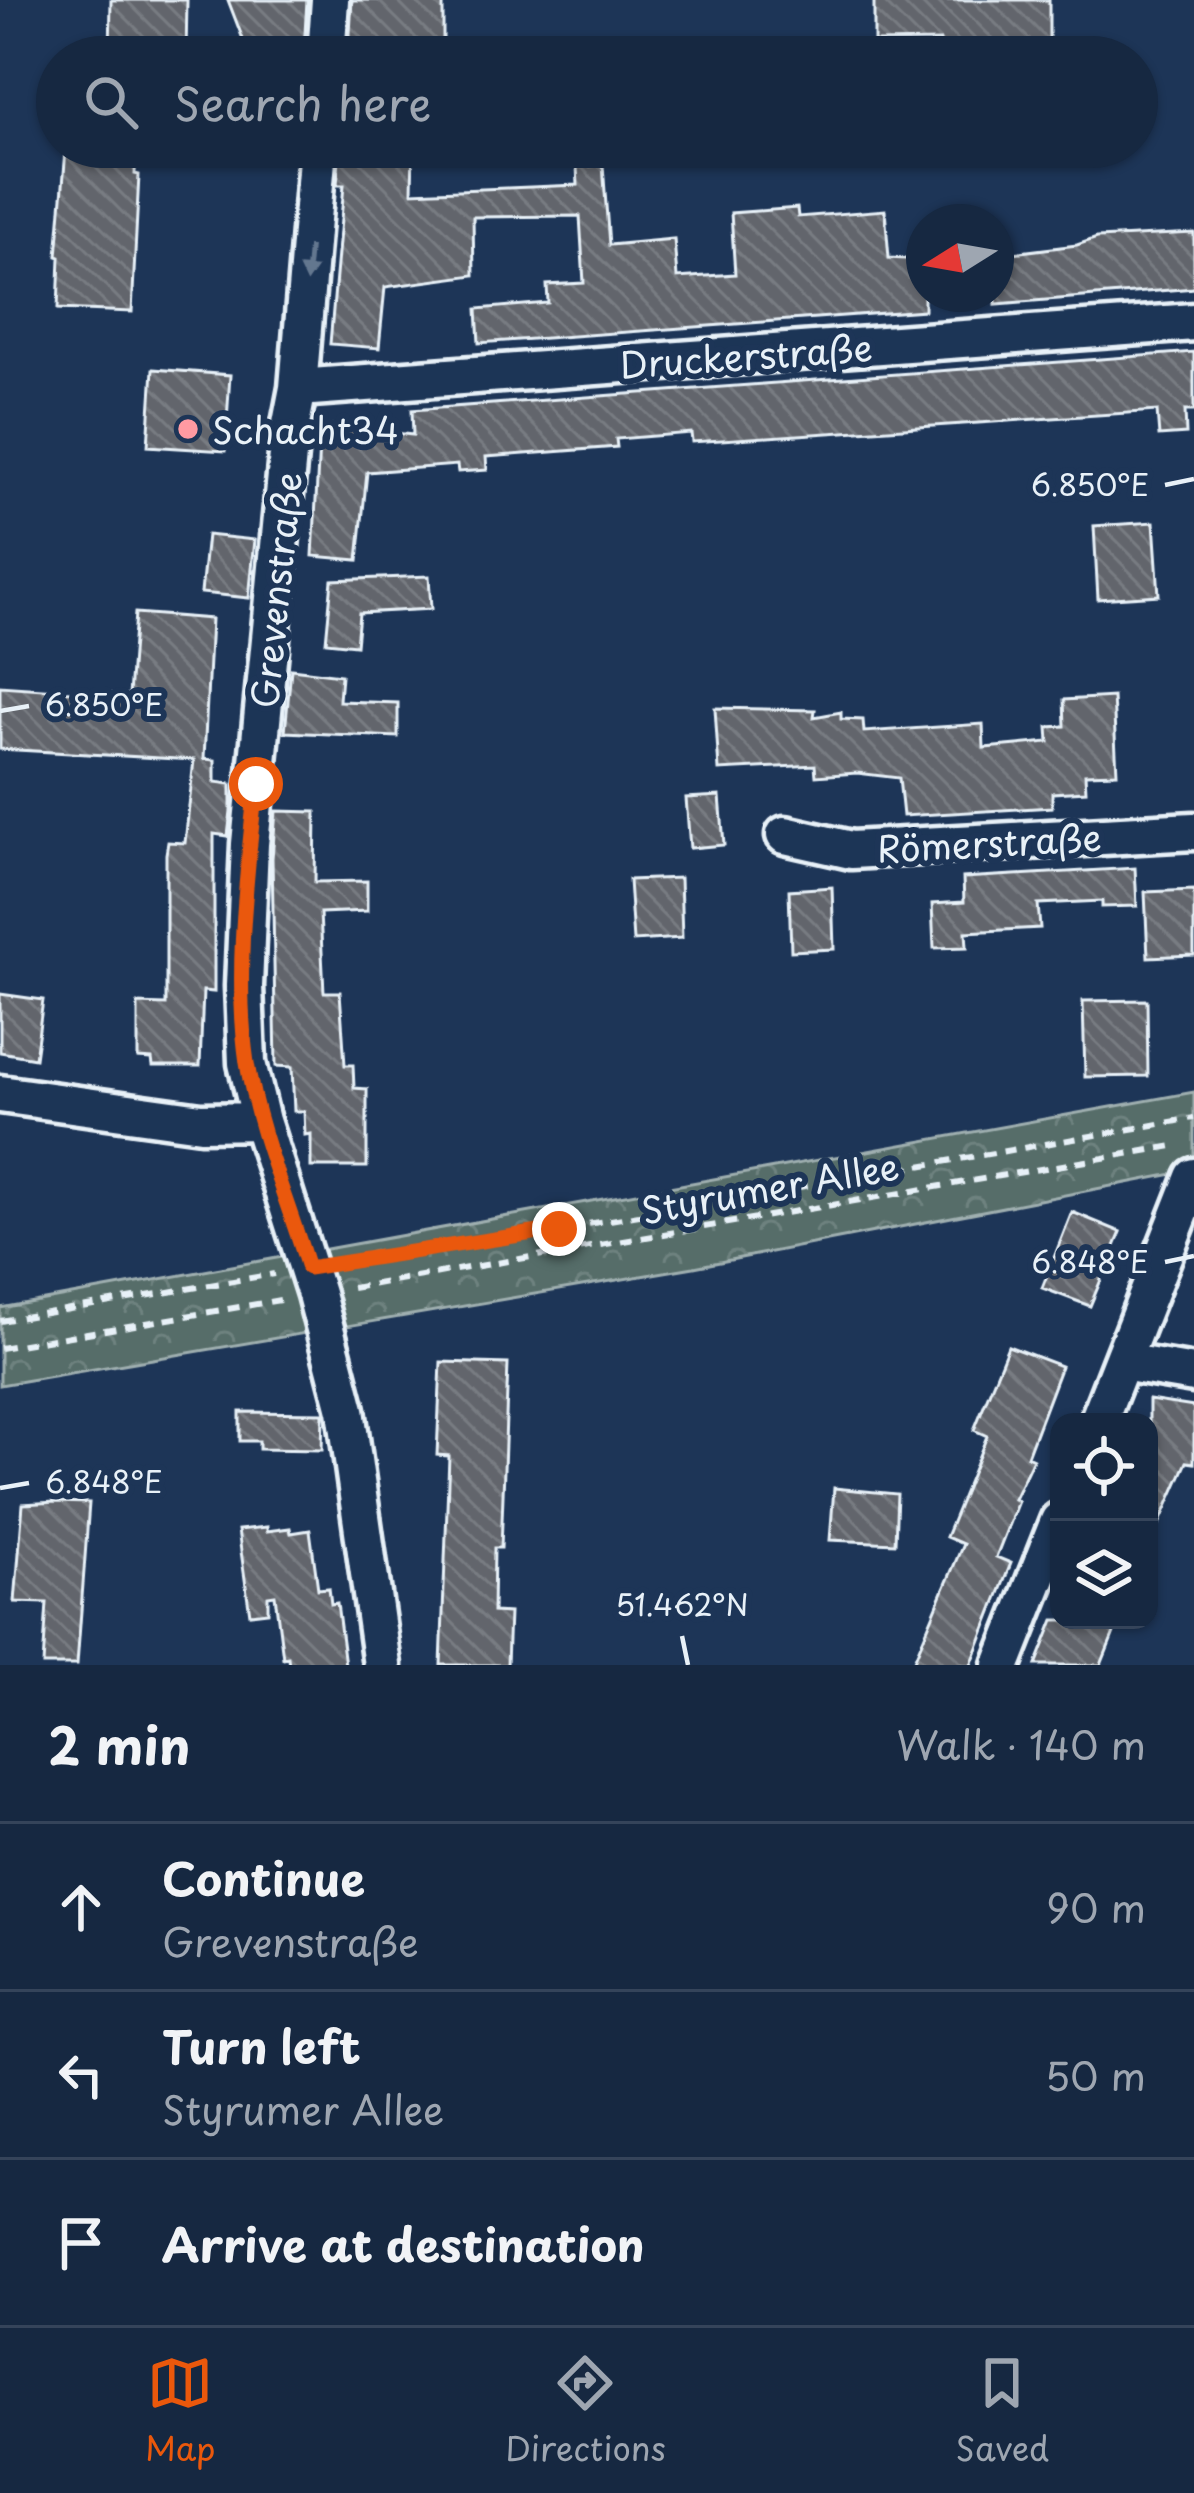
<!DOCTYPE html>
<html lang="en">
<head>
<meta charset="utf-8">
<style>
  body { margin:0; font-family:"Playpen Sans",sans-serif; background:#1f3048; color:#f1f3f6 }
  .controls { position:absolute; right:36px; bottom:36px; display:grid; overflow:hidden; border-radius:24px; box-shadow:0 3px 9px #0004 }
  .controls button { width:108px; height:108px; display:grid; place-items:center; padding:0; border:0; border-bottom:3px solid #35445a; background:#162841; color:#f1f3f6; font:60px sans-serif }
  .compass { position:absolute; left:906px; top:204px; width:108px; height:108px; border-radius:50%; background:#162841; box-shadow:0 3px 9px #0004; rotate:259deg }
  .stop { position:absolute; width:36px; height:36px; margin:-27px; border:9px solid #ea580c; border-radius:50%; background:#fff }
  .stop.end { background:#ea580c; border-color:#fff; box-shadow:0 3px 12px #0008 }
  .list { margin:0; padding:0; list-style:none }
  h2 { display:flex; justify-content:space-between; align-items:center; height:156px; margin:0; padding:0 48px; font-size:51px }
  h2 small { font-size:39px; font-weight:400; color:#9ea6b1 }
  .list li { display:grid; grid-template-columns:78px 1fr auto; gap:36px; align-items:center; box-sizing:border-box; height:168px; padding:0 48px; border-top:3px solid #35445a }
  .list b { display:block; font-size:45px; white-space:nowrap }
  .list p { margin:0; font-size:39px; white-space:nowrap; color:#9ea6b1 }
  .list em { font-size:39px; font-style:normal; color:#9ea6b1 }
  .icon { flex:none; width:66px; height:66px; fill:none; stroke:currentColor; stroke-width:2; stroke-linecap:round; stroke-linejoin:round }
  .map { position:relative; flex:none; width:1194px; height:1665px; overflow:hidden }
  .search { position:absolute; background:#162841; box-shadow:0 3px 9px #0004; left:36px; right:36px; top:36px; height:132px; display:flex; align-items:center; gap:30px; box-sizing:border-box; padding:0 42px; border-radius:66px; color:#9ea6b1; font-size:45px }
  .sheet { height:660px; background:#162841 }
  nav { display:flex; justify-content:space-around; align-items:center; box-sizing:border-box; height:168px; border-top:3px solid #35445a; background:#162841; font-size:33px; color:#9ea6b1 }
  nav a { display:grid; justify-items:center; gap:6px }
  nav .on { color:#ea580c }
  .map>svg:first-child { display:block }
  .forest { fill:url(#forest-crowns); stroke:#9fafb0; stroke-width:3 }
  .building { fill:url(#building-back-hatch); stroke:#e8f1f8; stroke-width:3 }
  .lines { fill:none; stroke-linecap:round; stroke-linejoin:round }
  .minor-casing { stroke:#e8f1f8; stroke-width:45 }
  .path { stroke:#e8f1f8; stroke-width:6; stroke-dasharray:12 9; stroke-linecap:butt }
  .minor { stroke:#1d3557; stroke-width:36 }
  .oneway { fill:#64778f }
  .route { stroke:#ea580c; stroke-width:15 }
  .ticks { fill:none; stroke:#e8f1f8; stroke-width:4.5 }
  .poi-dot { fill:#ff9aa2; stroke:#1d3557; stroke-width:4.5 }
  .labels { text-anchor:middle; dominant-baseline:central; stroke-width:12; stroke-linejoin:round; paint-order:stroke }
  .street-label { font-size:36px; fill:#e8f1f8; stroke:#1d3557 }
  .poi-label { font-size:36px; fill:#e8f1f8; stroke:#1d3557; text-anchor:start }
  .ticks-label { font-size:30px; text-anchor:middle; fill:#e8f1f8; stroke:#1d3557; stroke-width:12; stroke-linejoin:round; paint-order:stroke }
</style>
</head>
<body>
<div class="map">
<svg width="1194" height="1665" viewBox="0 0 1194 1665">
  <defs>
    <pattern id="forest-crowns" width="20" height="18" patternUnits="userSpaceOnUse" patternTransform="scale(3)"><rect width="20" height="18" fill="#566d69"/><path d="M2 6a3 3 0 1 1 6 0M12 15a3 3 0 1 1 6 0" fill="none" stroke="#6e827f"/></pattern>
    <pattern id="building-back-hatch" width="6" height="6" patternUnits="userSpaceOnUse" patternTransform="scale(3)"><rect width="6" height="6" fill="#62656c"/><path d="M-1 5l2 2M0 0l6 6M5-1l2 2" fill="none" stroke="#787c82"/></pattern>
  </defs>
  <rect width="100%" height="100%" fill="#1d3557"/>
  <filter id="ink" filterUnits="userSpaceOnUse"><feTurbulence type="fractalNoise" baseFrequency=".00833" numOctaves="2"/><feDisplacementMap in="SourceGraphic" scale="24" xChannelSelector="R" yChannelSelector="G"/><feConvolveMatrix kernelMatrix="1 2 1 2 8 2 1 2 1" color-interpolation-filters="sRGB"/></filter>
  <g filter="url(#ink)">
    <path class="forest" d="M1194,1092V1170L694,1267L0,1385V1308Z"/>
    <path class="building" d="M111,0H187L186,57H110Z
      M228,0H307L304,50L246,47Z
      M352,0H443V57L349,51Z
      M874,0H1049V57H940V41L874,42Z
      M79,147H136L135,174L139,175L132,312L58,309L60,257L57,256L66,150L79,151Z
      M340,147H413L412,192L578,185L577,167L603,165L609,245L674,239L677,278L735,274L731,213L797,208L798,217L885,210L889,258L924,260V310L479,343L477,309L548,303L547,285L584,283L580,216L473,217L474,275L385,287L379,348L330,344L344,185H337Z
      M1194,233V288L996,304V255L1077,245L1097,238Z
      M1194,352V411H1185L1186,434L1159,436L1157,411L692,442L691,433L616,439L617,447L486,457L487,470L458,472L457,465L367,472L358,560L313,556L320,425L413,435L412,410Z
      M153,369L230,375L225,451L148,446Z
      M1154,522L1159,595L1098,599L1094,526Z
      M207,535L255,540L249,598L201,593Z
      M429,576L431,609L359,613L356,645L326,642L332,580Z
      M135,613L211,619L204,759L215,760V782L231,784V811L228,836L214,834V992L203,991L200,1066H153L152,1059L138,1058V1004L166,1005V854L168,842L185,843L194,760L0,749V686L129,695Z
      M291,669L341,675L339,701L398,703V737L285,732Z
      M1113,697L1117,773L1085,774L1086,791L1052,793V807L903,816L899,778L857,773L816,776L815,765L719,770L715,708L815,710L814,717L841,712V719L863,720L864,732L983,724L984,748L1049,742L1048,727L1065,726L1064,700Z
      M720,796L724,845L690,848L686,798Z
      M276,811L316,812L315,882L367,881V911L320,913L324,992H340L345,1065H353L354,1088L367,1089V1167H311V1134L305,1135L304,1111H294L292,1067L276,1066L272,858Z
      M1135,868L1137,906L1102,907V901L1038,904L1040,928L966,932L967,947L934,948L932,904L964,902L963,878Z
      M680,878L682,938L633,941L629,880Z
      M832,887L834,949L791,951L789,890Z
      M1194,890V955L1148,957L1145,892Z
      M0,994L43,1000L35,1058L0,1052Z
      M1147,1000L1148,1076L1085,1077L1083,1001Z
      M1072,1212L1121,1232L1090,1306L1042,1288Z
      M1008,1346L1061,1366L1027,1456L1033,1459L1014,1499L1018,1501L996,1557L1011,1563L971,1665H912L963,1544L946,1537L987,1436L974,1430Z
      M441,1362L508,1364L501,1548H494L493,1612L509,1613L507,1665H441L449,1456L437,1455Z
      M1149,1400L1194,1407V1463L1187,1462L1149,1547Z
      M240,1412L323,1413L322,1450L259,1449V1441H240Z
      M834,1488L897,1494L895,1543L830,1540Z
      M56,1502L89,1503L77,1665H43L47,1603L15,1602L23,1504Z
      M267,1527V1531L290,1528L291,1533L310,1530L318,1589L329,1588L331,1604L337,1603L345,1665H289L288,1657L283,1658L275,1595L268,1596V1612L250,1614L238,1530Z
      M1054,1620H1119L1101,1665H1036Z"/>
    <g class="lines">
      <defs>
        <path id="minor" d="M326,57L330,0
          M318,147L298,388L291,424L250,844L244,986L247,1063L261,1121L316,1294L346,1410L382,1665
          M298,388L1194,322
          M785,835L851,850L1194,831
          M0,1094L201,1122L261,1121
          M1122,1362L1194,1374
          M1098,1422L1194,1177
          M1002,1665L1059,1521"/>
      </defs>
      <use href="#minor" class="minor-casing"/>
      <path class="path" d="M340,1263L559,1229L1194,1118
        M352,1288L1173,1146
        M0,1321L274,1274
        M0,1348L280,1300"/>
      <use href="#minor" class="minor"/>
    </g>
    <defs><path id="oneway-solid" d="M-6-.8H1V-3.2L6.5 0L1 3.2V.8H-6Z" transform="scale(3)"/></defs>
    <use class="oneway" href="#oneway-solid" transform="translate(308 264) rotate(95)"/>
  </g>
  <g class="lines" filter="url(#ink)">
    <path class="route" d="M256,784C247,874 234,973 247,1063C258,1133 288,1201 308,1268L559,1229"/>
  </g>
  <path class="ticks" d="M1165,485L1194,479M0,711L29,706M1165,1262L1194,1256M0,1488L29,1483M682,1636L688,1665"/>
  <circle class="poi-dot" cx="188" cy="429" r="12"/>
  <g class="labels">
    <g class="street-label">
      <text transform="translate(746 355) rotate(-4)">Druckerstraße</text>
      <text transform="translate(275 590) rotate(-84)">Grevenstraße</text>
      <text transform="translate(989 842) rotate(-3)">Römerstraße</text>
      <text transform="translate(770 1187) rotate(-10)">Styrumer Allee</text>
    </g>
    <g class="poi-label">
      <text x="212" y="429">Schacht34</text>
    </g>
  </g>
  <g class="ticks-label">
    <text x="1090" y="496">6.850°E</text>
    <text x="104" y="716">6.850°E</text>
    <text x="1090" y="1273">6.848°E</text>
    <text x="104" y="1493">6.848°E</text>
    <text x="682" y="1616">51.462°N</text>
  </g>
</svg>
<div class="controls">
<button><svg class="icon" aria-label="locate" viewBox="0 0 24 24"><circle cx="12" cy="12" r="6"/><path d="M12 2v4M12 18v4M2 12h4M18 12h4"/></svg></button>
<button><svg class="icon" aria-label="layers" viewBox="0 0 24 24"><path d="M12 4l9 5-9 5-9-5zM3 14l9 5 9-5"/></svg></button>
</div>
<svg class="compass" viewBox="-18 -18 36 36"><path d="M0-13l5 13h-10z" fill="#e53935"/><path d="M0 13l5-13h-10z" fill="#9ea6b1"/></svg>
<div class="stop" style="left:256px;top:784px"></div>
<div class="stop end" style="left:559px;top:1229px"></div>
<div class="search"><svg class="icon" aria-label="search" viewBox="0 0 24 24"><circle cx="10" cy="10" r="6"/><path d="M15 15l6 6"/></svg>Search here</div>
</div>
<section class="sheet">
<h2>2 min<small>Walk · 140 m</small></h2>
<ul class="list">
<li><svg class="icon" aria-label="ahead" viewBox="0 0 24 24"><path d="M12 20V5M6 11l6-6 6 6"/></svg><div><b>Continue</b><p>Grevenstraße</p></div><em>90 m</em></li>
<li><svg class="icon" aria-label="left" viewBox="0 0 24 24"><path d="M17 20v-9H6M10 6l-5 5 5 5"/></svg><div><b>Turn left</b><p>Styrumer Allee</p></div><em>50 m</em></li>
<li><svg class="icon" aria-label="arrive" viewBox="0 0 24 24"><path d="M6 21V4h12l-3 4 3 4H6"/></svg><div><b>Arrive at destination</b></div></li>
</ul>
</section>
<nav>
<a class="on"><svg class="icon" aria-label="map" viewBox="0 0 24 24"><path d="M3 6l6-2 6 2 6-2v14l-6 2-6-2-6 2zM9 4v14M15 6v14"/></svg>Map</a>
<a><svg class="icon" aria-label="directions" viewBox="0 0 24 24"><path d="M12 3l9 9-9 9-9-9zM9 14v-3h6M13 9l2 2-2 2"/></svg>Directions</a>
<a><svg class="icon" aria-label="saved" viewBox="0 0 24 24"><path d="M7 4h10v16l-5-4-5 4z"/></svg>Saved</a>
</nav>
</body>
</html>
